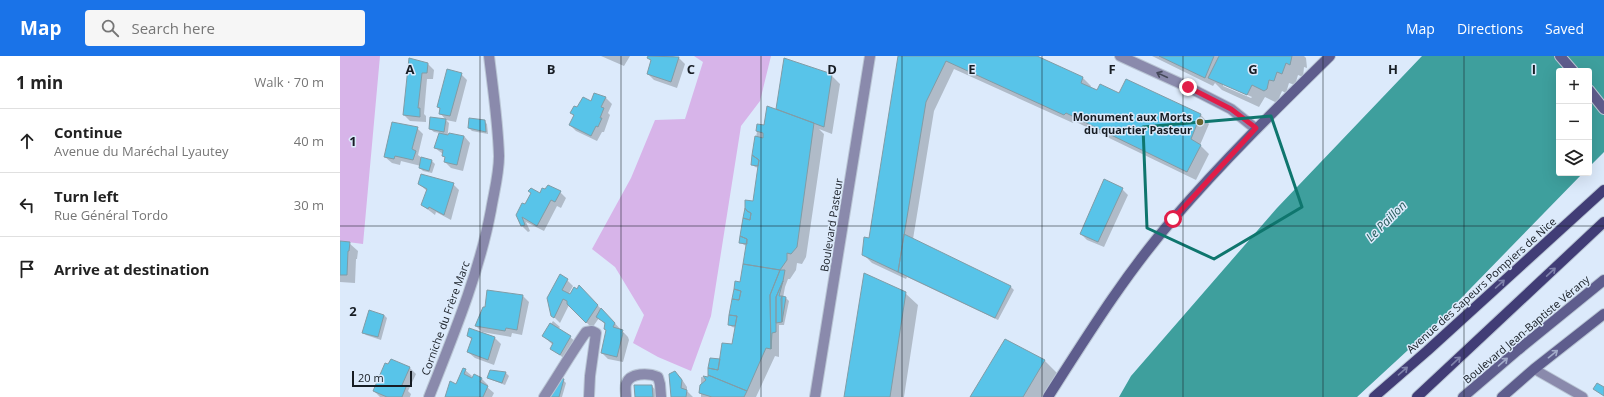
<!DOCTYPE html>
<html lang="en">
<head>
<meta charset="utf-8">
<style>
  body { margin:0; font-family:"Open Sans",sans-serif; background:#f6f6f6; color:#222 }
  .controls { position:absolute; right:12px; top:12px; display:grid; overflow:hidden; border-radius:4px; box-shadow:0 4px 16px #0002 }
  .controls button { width:36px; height:36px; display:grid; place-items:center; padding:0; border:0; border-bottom:1px solid #e0e0e0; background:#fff; color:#222; font:20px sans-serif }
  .scale { position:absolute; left:12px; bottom:10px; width:60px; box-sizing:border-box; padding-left:4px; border:2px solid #171d24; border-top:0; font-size:11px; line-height:14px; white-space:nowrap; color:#171d24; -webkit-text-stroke:3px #dceafb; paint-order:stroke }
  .stop { position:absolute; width:12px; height:12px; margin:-9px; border:3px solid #e11d48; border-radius:50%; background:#fff }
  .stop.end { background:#e11d48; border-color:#fff; box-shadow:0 1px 4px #0008 }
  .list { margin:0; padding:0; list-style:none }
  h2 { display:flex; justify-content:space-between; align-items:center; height:52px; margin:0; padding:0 16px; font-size:17px }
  h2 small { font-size:13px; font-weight:400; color:#767676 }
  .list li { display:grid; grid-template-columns:26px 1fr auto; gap:12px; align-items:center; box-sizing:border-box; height:64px; padding:0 16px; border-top:1px solid #e0e0e0 }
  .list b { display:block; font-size:15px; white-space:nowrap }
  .list p { margin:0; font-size:13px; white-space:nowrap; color:#767676 }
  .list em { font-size:13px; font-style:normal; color:#767676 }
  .icon { flex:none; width:22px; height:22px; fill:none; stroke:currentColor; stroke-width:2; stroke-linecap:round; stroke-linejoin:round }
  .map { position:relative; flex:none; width:1264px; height:341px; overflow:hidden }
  header { display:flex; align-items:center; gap:24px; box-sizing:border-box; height:56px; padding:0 20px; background:#1a73e8; color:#fff }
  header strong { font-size:19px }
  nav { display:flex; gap:22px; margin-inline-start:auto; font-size:14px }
  .search { width:280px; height:36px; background:#f6f6f6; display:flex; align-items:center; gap:10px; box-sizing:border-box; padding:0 14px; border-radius:4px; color:#767676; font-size:15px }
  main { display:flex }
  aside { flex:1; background:#fff }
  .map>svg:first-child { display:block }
  .green { fill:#d7b4e9 }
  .water { fill:#3e9f9d }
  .shadow { fill:#0003; fill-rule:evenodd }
  .building { fill:#58c4e9; stroke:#819ca6 }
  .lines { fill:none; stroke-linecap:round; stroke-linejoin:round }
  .service-casing { stroke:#b9c5d4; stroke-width:11 }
  .minor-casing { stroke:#b9c5d4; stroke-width:12 }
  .tertiary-casing { stroke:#b9c5d4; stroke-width:12 }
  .secondary-casing { stroke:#b9c5d4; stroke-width:12 }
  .primary-casing { stroke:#b9c5d4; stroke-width:12 }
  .service { stroke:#8a8aac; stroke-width:9 }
  .minor { stroke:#8a8aac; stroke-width:10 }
  .tertiary { stroke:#8a8aac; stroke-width:10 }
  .secondary { stroke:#5e5d8d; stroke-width:10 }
  .primary { stroke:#413d76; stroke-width:10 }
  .oneway { stroke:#45495a }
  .oneway2 { stroke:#7f82ab }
  .oneway3 { stroke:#a3abca }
  .route { stroke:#e11d48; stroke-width:5 }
  .marked { fill:none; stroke:#0f766e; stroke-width:3; stroke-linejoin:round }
  .grid { fill:none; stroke:#171d24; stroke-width:1; stroke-opacity:0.55 }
  .poi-dot { fill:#6b6531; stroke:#dceafb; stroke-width:1.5 }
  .labels { text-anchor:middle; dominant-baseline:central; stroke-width:3; stroke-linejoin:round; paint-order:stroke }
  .poi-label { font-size:11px; font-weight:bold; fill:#171d24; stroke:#dceafb; text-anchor:end }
  .street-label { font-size:11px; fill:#171d24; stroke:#dceafb }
  .water-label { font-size:12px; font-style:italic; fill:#285d5c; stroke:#dceafb }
  .grid-label { font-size:13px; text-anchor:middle; font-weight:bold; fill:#171d24; stroke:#dceafb; stroke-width:3; stroke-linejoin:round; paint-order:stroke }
</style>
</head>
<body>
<header>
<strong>Map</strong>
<div class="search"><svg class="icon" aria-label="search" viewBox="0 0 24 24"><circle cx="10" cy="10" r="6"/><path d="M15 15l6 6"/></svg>Search here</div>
<nav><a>Map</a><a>Directions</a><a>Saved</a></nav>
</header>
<main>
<aside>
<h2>1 min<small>Walk · 70 m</small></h2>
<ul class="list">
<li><svg class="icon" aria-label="ahead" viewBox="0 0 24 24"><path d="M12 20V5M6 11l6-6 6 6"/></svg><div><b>Continue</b><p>Avenue du Maréchal Lyautey</p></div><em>40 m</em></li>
<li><svg class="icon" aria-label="left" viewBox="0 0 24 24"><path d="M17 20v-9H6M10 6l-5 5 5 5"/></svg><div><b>Turn left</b><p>Rue Général Tordo</p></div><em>30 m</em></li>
<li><svg class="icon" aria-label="arrive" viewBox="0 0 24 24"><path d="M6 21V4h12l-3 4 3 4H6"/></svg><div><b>Arrive at destination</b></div></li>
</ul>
</aside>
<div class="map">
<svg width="1264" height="341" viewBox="0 0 1264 341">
  <rect width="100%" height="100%" fill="#dceafb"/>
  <path class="green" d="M0,0H40L23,188L0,185Z
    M354,0H431L420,45L401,70L371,260L351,315L318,301L293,287L304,259L275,211L252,193L291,122L315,64L345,63L363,6Z"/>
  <path class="water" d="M1082,0H1264V96L1249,111V15H1219V117H1243L1093,271L1017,341H779L791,320L937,152Z"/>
  <path class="shadow" d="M261,0H290L284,10Z
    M309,0H333L339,2L345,8L337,32L314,24L308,18L312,5L308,2Z
    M559,0H696L743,22L751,30L750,33L757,36L780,38L787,24L861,59L869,68L860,89L869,98L856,124L734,65L733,67L614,13L594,55L573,183L671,231L674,234L658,264L567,221L566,223L532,207L523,198L530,183Z
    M812,0H964L966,2L967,12L964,11L963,21L958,19L955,29L949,27L946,37L942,35L937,47L925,41L919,51L882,34L875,27L873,30ZM883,28L912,41L911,42L883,30Z
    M70,3L88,8L94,14L93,23H87L84,58L86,60V66L70,65L64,59Z
    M121,18L127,24L116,66L106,64L100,57L101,54L98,51Z
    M491,19L500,28L492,78L479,73L484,78L466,201L462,208L457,207L456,214L450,223H448L445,231L443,242H446L449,245L444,269H439V301L435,300L416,341H361V321L369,322L393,289L396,272L392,271L389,268L401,227L407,190L404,189L401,186L414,147L419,112L415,111L412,108L418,69L425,70L440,56L437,52Z
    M254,39L266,42L272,48L268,57L270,59L264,76H262L257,85L236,75L230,69L234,60L232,57L251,46Z
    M106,64L109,67L107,84L124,80L130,87L123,115L111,112L105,106L106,102L103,98L95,92L100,77L94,76L90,73Z
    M144,65L147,68L148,78L132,75L129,72Z
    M77,72L83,78L78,99L82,102L92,105L95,108L92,117L83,115L80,112L81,110L61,105L60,109L52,107L45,101Z
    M79,128H113L119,134L111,164L96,156L95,159L82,149L87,135Z
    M782,133L788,139L764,191L747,184L741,178Z
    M220,136L226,142L221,152L217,150L204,175L186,166L190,175L188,176L182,170L177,159L186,150L200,138Z
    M0,186L9,187L18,195L17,203H16L15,227L0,226Z
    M227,224L233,230L227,241L237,235L240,231L288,281L289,284L283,306L268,303L262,297L267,274L266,269L259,262L252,272L229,249L220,267L212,259L208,242Z
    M565,237L578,249L564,341H505Z
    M183,240L189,246L182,279L172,277L171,281L142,276L136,270Z
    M44,259L47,262L41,284L26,279L23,276Z
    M213,265L220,271L218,273L230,281L237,287L226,304L211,292L213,289L203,280Z
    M128,280L155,282L161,288L154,309L135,302L128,296L132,284Z
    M51,304L70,312L76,318L68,335L71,338L70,341H40L34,335Z
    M704,304L717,317L702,341H632Z
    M125,314L132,320L131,322L133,323L135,319L142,323L148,329L147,331L154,337L152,341H106L116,329Z
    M150,315L166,317L169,320L165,329L152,324L149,321Z
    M335,316L341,322L347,331V335L353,341H332Z
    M223,324L226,327L222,341H210Z
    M312,330L318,337V341H296Z"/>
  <path class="building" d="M308,0L339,1L331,26L307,18L311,4L307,2Z
    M558,0H697L743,21L741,27L757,34L760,28L779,37L786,23L861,58L851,83L861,89L847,116L726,57L724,59L606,5L586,46L558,216L522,199L524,181L529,182Z
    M819,0H874L865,22Z
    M879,0H952L950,9L946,7L942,18L937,16L934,25L929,24L927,33L924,35L912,29L907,39L868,22Z
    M69,2L88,7L87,17H82L78,52H80V61L63,59Z
    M444,2L492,18L484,71L436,53Z
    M107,13L122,17L110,60L99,58L100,52L97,51Z
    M254,37L266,41L261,51L264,52L260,62H262L258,71L256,70L251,80L229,69L234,59L230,57L234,50L237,51L243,41L251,45Z
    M427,50L474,67L457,191L451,198L447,197V204L440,214L403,208L407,183L400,180L403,162L410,164L411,157L407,155L405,152V144L413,145L418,110L419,104L412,99L415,80L423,82V77L416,75L417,68L424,69Z
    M90,61L106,63L104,76L89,73Z
    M129,62L145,64L146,76L128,72Z
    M52,66L78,71L72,93L76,95L73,104L55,100L54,103L44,101Z
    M99,77L108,79L109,77L124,80L117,109L104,106L105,101L102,100L103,94L94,92Z
    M412,99L419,104L418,110L411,109Z
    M81,101L92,104L89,115L79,112Z
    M81,118L114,127L104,159L89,151L88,153L81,149L87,133L78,128Z
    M764,123L783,132L758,186L740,178Z
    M208,129L221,135L215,146L211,144L197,170L182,161L185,169L181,170L176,159L182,147L185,148L191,137L188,135L191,132L200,137L202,132L205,133Z
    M405,152L407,155L411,157L410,164L403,162Z
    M564,178L671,230L655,262L558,216Z
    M400,180L407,183V188L399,187Z
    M0,185L10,186L9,195H8L7,219H0Z
    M403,208L440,214L430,239L431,293L426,292L407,335L368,319V312L378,314L382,287L392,288L397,260L389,259L392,243L399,244L401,235L394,233L395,225L400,226Z
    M440,214H445L443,225L436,241V276L432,277L431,293L430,239Z
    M524,217L566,236L550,341H504Z
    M220,218L228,223L222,234L230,238L234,231L237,233L239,229L258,249L246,267L227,248V245L223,243L214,262L211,260L207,242Z
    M443,225L439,240H442V266L436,267V241Z
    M394,233L401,235L399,244L392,243Z
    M147,234L183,239L177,274L166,272L165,275L135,270L143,251H145Z
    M442,240L446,241L442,266L441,243Z
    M261,252L275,267L273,271L283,274L282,277H283L277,301L261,297L266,274L264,273L265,267L256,261Z
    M29,254L44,259L38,281L22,277Z
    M389,259L397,260L395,270L388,269Z
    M210,267L231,280L220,299L210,293L213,287L202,280Z
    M129,272L155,281L148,304L127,296L132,282L127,280Z
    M665,283L705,304L683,341H630Z
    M370,302L380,303L378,314L368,312Z
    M51,303L70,311L62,329L66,331L62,341H47L33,335L45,307L48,308Z
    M123,312L126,313L124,318L132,322L134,318L142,322L140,326L148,330L143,341H105L110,325L116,328Z
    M150,314L166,316L162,327L147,322Z
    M335,315L342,324L341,332L347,334L346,341H331L329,318Z
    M368,319L407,335L404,341H372L359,337L360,329L366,324L363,320L368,321Z
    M221,322L224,323L219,341H209Z
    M1257,327L1264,331V340L1253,333Z
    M294,329H312L313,341H295Z"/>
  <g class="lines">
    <defs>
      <path id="service" d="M1194,313L1243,341"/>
      <path id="minor" d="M780,0L848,31L891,53L916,73
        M89,341C113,280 139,218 151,154C154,136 159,118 159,100C158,67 153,33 149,0
        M204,341C218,320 231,297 246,276L252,275L256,277L250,320L249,341
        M286,341C286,337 285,332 286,328C290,316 309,317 318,321L320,328L321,341"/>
      <path id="tertiary" d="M475,341L530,0"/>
      <path id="secondary" d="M1220,0L1233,15
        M1249,34L1264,53
        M708,341C747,280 786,217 834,162C883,105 936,53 990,0
        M1123,341L1178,294L1264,224
        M1162,341L1194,313L1264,258"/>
      <path id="primary" d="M1034,341L1087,295L1264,134
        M1077,341L1264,166"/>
    </defs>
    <use href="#service" class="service-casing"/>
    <use href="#minor" class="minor-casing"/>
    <use href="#tertiary" class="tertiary-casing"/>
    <use href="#secondary" class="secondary-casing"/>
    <use href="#primary" class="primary-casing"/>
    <use href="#service" class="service"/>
    <use href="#minor" class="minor"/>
    <use href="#tertiary" class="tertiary"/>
    <use href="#secondary" class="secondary"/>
    <use href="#primary" class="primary"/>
  </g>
  <defs><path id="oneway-shaft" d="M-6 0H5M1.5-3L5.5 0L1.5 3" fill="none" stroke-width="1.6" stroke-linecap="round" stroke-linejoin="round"/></defs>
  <use class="oneway" href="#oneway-shaft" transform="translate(822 19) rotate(-155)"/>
  <g class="oneway2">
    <use href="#oneway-shaft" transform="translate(1211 216) rotate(-43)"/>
    <use href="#oneway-shaft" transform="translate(1160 228) rotate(-42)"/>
    <use href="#oneway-shaft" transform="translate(1116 305) rotate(-43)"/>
    <use href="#oneway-shaft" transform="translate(1063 315) rotate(-41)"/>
  </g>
  <g class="oneway3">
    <use href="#oneway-shaft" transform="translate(1213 298) rotate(-39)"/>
    <use href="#oneway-shaft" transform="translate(1163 306) rotate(-41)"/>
  </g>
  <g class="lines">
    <path class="route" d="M833,163L916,72L891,53L848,31"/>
  </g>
  <path class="marked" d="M931,60L962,151L874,203L807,172L803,71Z"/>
  <path class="grid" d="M140,0V341M281,0V341M421,0V341M562,0V341M702,0V341M843,0V341M983,0V341M1124,0V341M0,170H1264"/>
  <circle class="poi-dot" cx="860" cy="66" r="4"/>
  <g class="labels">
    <g class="poi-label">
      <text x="852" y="60">Monument aux Morts<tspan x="852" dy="13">du quartier Pasteur</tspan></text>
    </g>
    <g class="street-label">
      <text transform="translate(491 169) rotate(-81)">Boulevard Pasteur</text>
      <text transform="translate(1141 229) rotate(-42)">Avenue des Sapeurs Pompiers de Nice</text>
      <text transform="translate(105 262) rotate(-70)">Corniche du Frère Marc</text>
      <text transform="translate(1186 273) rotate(-40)">Boulevard Jean-Baptiste Vérany</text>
    </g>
    <g class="water-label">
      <text transform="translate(1046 165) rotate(-45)">Le Paillon</text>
    </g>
  </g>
  <g class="grid-label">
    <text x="70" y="18">A</text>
    <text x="211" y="18">B</text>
    <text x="351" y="18">C</text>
    <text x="492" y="18">D</text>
    <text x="632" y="18">E</text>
    <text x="772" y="18">F</text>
    <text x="913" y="18">G</text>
    <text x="1053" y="18">H</text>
    <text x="1194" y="18">I</text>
    <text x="13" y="90">1</text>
    <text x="13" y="260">2</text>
  </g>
</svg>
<div class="controls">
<button>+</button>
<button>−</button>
<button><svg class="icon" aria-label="layers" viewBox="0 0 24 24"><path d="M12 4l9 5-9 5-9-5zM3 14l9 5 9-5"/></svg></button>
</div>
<div class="scale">20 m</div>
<div class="stop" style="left:833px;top:163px"></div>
<div class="stop end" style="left:848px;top:31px"></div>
</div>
</main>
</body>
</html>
